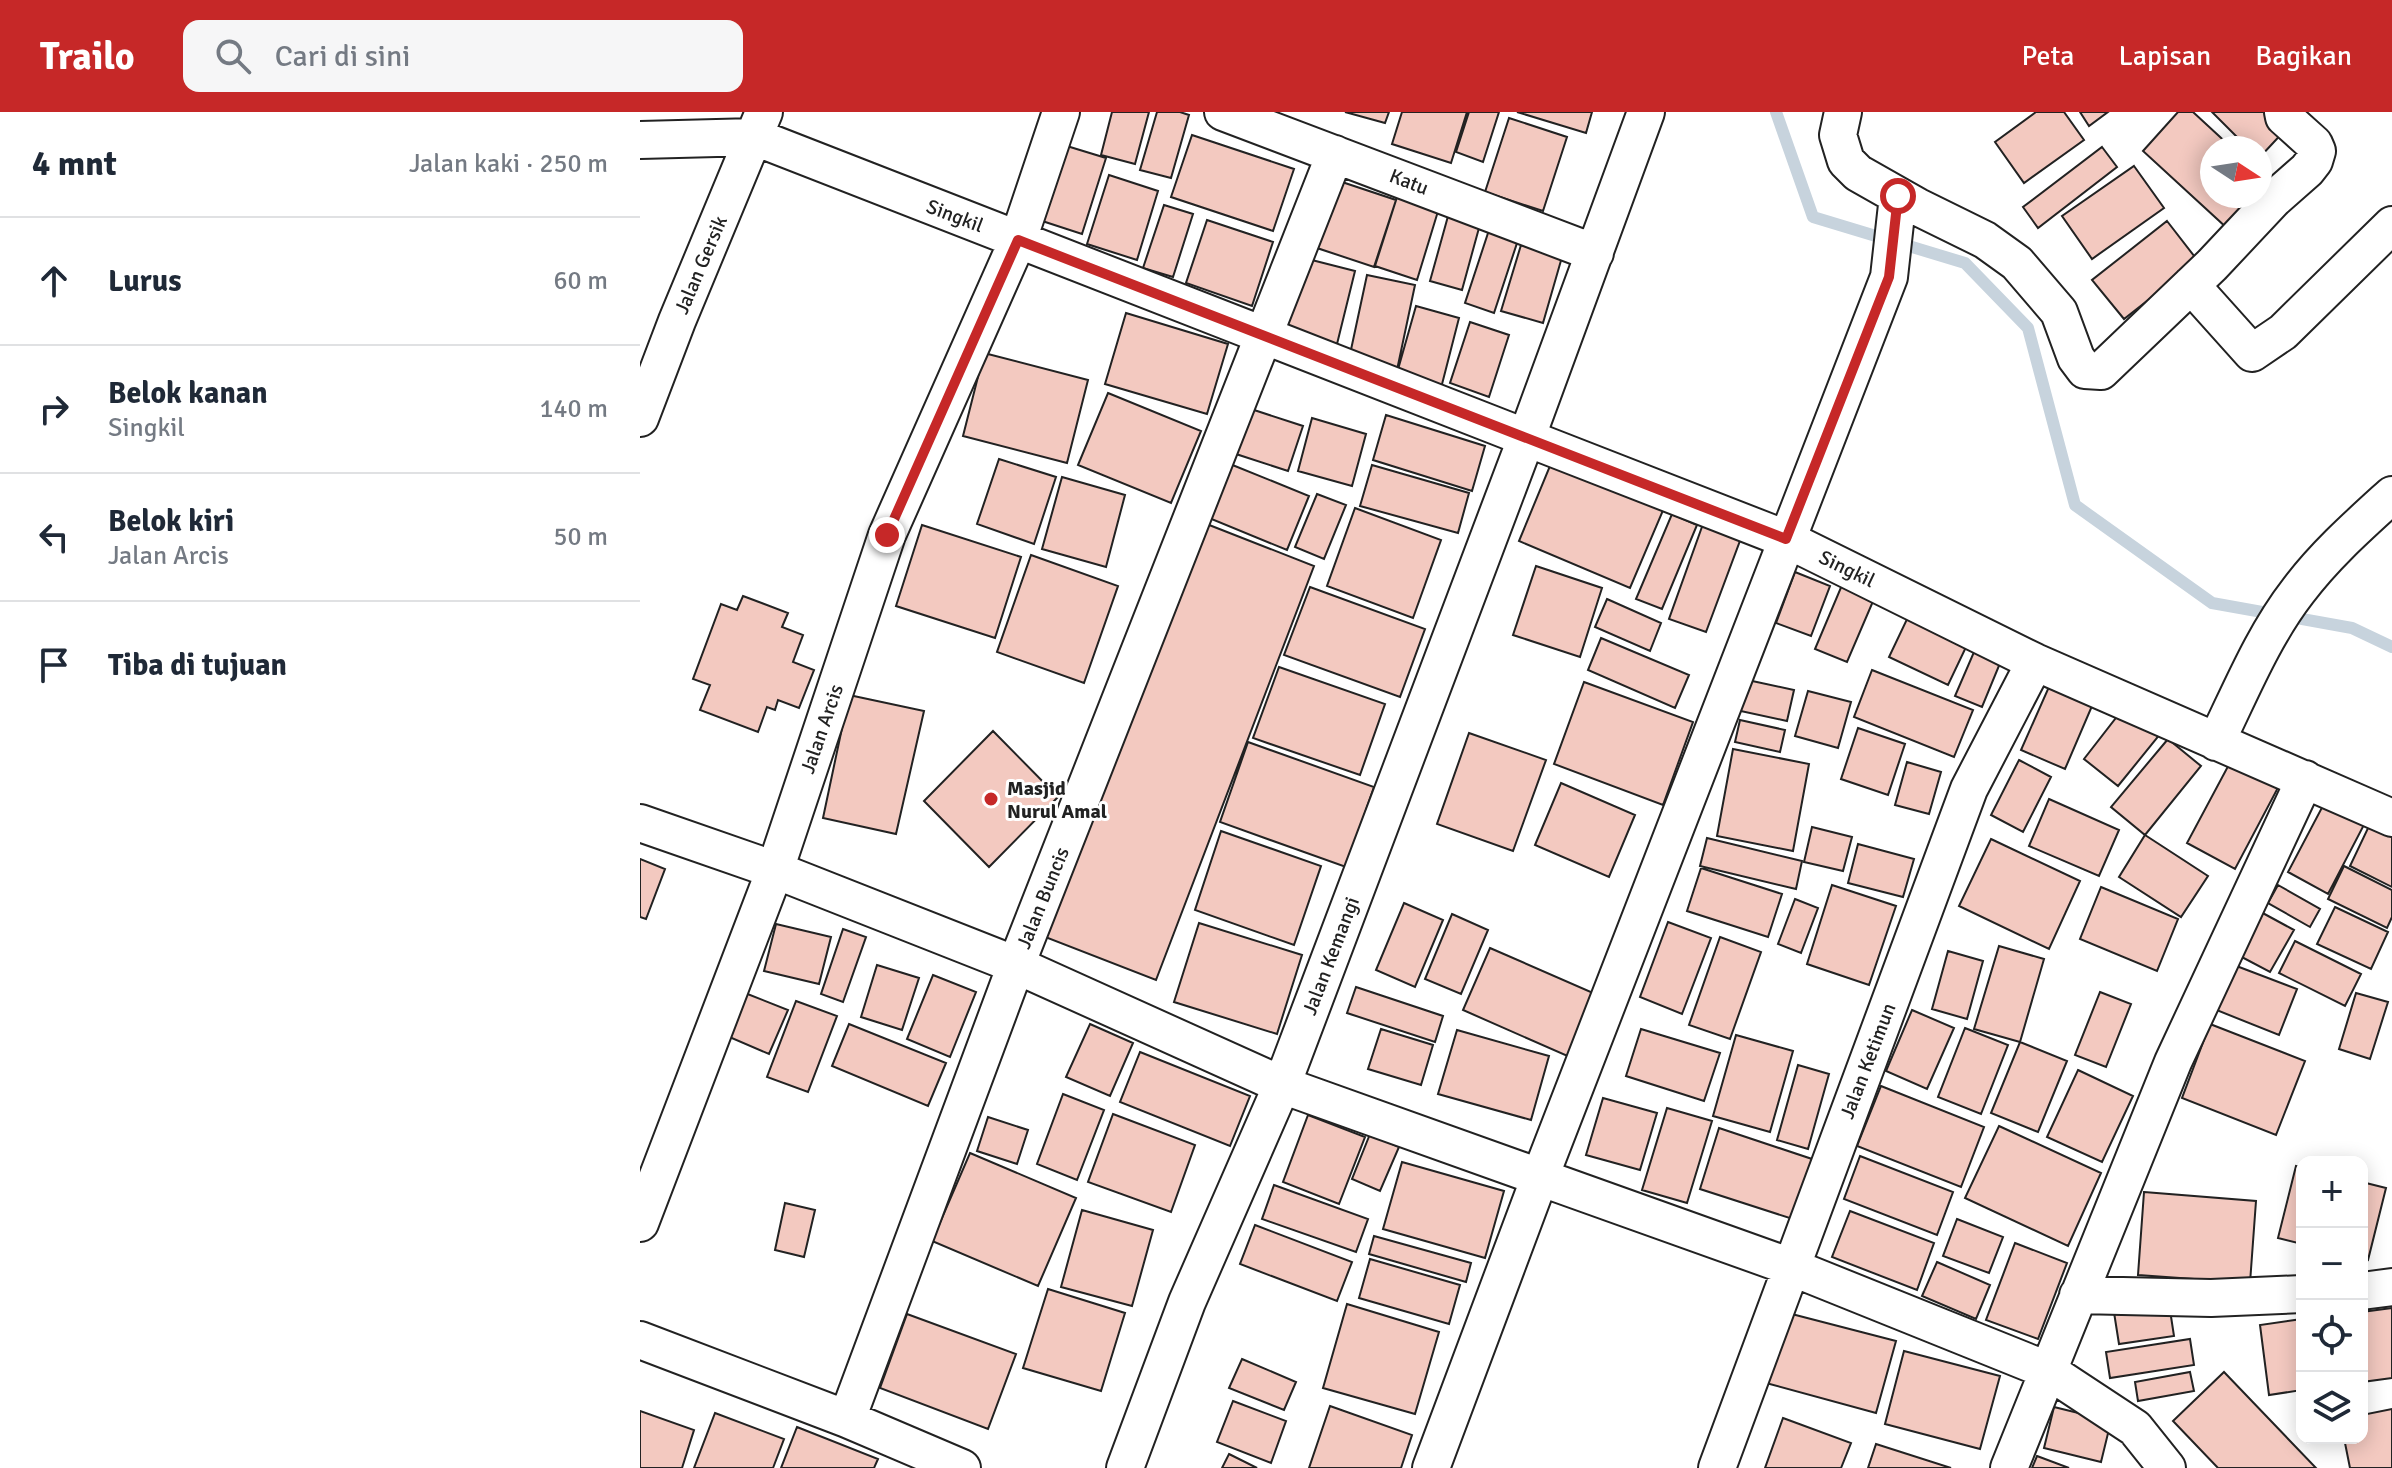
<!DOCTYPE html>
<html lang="id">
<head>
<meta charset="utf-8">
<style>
  body { margin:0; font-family:Signika,sans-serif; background:#f6f6f7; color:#1f2937 }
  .controls { position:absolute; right:24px; bottom:24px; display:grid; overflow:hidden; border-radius:16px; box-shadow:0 4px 20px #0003 }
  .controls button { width:72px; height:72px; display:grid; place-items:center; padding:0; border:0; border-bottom:2px solid #e0e1e3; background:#fff; color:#1f2937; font:40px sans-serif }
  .compass { position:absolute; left:1560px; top:24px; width:72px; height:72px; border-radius:50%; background:#fff; box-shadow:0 4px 20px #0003; rotate:102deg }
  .stop { position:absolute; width:24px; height:24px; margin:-18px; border:6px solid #c62828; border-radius:50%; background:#fff }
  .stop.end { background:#c62828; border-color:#fff; box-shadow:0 2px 8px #0008 }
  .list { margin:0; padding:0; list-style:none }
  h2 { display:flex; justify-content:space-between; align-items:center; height:104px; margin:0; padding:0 32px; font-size:34px }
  h2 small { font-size:26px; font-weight:400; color:#747a83 }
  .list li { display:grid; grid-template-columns:52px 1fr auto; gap:24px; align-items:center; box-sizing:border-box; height:128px; padding:0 32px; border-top:2px solid #e0e1e3 }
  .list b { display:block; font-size:30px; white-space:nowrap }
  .list p { margin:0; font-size:26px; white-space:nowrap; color:#747a83 }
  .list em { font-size:26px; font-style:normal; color:#747a83 }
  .icon { flex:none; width:44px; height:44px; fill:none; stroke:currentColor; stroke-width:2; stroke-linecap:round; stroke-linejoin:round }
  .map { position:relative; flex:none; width:1752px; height:1356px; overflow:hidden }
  header { display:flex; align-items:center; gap:48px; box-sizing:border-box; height:112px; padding:0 40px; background:#c62828; color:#fff }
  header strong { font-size:38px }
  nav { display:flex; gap:44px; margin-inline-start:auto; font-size:28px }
  .search { width:560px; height:72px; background:#f6f6f7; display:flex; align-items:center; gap:20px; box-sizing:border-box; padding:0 28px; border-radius:16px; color:#747a83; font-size:30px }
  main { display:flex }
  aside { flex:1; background:#fff }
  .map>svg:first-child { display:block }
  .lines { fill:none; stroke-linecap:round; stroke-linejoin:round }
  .stream { stroke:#c7d3dd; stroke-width:12 }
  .building { fill:#f3c9c0; stroke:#222; stroke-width:2 }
  .minor-casing { stroke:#222; stroke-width:40 }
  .minor { stroke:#fff; stroke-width:36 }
  .route { stroke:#c62828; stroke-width:10 }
  .poi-dot { fill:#c62828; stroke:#fff; stroke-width:3 }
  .labels { text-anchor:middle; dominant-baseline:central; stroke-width:6; stroke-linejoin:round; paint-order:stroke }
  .street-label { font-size:20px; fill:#222; stroke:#fff }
  .poi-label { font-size:20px; font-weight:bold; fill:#222; stroke:#fff; text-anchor:start }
</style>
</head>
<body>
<header>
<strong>Trailo</strong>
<div class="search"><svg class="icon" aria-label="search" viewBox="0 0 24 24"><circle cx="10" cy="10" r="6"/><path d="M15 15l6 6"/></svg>Cari di sini</div>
<nav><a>Peta</a><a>Lapisan</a><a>Bagikan</a></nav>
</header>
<main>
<aside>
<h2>4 mnt<small>Jalan kaki · 250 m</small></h2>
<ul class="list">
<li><svg class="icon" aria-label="ahead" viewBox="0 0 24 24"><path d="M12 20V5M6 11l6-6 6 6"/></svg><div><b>Lurus</b></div><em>60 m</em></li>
<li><svg class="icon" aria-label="right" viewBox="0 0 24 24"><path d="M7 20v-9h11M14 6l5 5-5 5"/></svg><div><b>Belok kanan</b><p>Singkil</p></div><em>140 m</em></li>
<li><svg class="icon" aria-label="left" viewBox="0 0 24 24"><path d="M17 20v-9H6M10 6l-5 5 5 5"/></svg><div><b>Belok kiri</b><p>Jalan Arcis</p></div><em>50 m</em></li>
<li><svg class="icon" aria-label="arrive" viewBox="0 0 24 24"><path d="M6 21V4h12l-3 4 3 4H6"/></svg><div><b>Tiba di tujuan</b></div></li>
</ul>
</aside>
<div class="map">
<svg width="1752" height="1356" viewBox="0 0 1752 1356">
  <rect width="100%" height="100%" fill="#fff"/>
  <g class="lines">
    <path class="stream" d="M1136,0L1173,105L1325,151L1388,216L1435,393L1572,491L1712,516L1752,535"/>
  </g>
  <path class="building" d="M472,0H509L495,52L461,43Z
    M517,0H540L549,3L531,66L500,58Z
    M705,0H749L745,11Z
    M762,0H827L811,51L752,32Z
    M829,0H859L843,50L816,40Z
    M877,0H952L946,21Z
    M1396,0H1424L1444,28L1384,71L1355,30Z
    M1440,0H1468L1449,14Z
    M1538,0H1553L1592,36H1572V84H1618L1588,117L1503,39Z
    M1572,0H1630L1647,16L1620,45V36H1608Z
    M869,6L927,25L903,99L845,80Z
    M552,23L654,57L633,119L531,85Z
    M417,31L466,46L442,122L393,106Z
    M1462,35L1477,55L1398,116L1383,95Z
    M1494,54L1524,96L1452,147L1422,104Z
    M469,63L518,79L497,148L447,132Z
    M699,69L756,88L734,155L677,136Z
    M758,82L799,96L777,168L735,154Z
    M524,93L553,102L533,165L503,156Z
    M810,97L842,105L822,178L790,169Z
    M567,108L633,130L612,194L546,171Z
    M1527,109L1558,149L1484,207L1452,168Z
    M850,115L879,125L854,201L825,191Z
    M881,133L922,145L903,211L861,199Z
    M660,145L715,159L697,232L642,218Z
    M727,163L775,173L757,258L709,247Z
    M776,194L819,206L800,280L755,268Z
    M486,201L588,232L567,302L465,272Z
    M830,210L869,223L849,285L810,271Z
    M344,241L448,268L427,351L323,324Z
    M468,281L561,319L531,391L438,353Z
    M611,297L663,314L648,359L596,342Z
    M746,303L845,334L832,379L733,348Z
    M672,306L726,322L712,374L658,359Z
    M359,347L416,365L394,432L337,412Z
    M912,349L1024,396L990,476L879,429Z
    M590,352L669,384L647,438L569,406Z
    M732,353L829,381L818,421L720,394Z
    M422,365L485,383L466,455L402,437Z
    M677,382L706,393L684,447L655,435Z
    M715,396L801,428L773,506L687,474Z
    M1032,402L1057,413L1022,497L996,487Z
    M559,409L674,454L516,868L400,823Z
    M1063,412L1101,426L1066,520L1029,507Z
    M282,413L381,445L355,526L256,494Z
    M391,443L478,474L444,571L357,540Z
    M896,454L962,476L940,545L873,523Z
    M1155,460L1190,474L1171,524L1136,511Z
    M1202,473L1234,487L1207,550L1175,537Z
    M670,475L785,517L760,585L644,543Z
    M103,484L148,501L142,515L163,523L153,550L174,558L159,596L138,588L135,598L127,595L118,620L60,598L70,573L53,567L81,492L97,498Z
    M967,487L1021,511L1010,539L955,515Z
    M1268,505L1327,533L1308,573L1249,545Z
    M961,526L1049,563L1035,596L948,558Z
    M1337,533L1363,544L1342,595L1315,584Z
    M639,555L745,592L720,663L613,626Z
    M1232,558L1333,598L1314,645L1214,605Z
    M1103,567L1154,578L1147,609L1096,598Z
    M1412,568L1455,587L1425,657L1381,638Z
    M944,570L1053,610L1023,693L914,652Z
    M1168,579L1211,590L1198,636L1155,624Z
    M209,583L284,599L256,722L183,706Z
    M1486,593L1521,621L1478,674L1444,647Z
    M1100,608L1145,618L1140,640L1095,630Z
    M1218,616L1265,632L1248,683L1201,667Z
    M353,619L418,685L349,755L284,689Z
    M829,621L906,648L873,739L797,712Z
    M1528,627L1561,654L1505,723L1471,695Z
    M608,630L734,675L706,755L580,710Z
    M1093,637L1169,652L1153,739L1077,724Z
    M1593,645L1641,670L1595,757L1547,731Z
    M1379,648L1411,665L1383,720L1351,703Z
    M1267,650L1301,660L1289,702L1255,693Z
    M921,671L995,703L969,765L895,733Z
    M1687,686L1727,707L1688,782L1648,760Z
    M1409,687L1479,718L1459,764L1389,734Z
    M1729,714L1752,725V775L1710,754Z
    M1172,715L1212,725L1203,759L1164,750Z
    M581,719L681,754L654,833L555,798Z
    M1505,723L1568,764L1541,805L1479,765Z
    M1067,726L1162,749L1156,777L1060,754Z
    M1351,727L1440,769L1409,837L1319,794Z
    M1218,732L1274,747L1263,785L1208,771Z
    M0,747L25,757L6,807L0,805Z
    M1704,754L1752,778V805L1747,816L1688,787Z
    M1061,756L1142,782L1128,825L1047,799Z
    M1192,773L1256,794L1229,873L1167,852Z
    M1638,773L1680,797L1670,815L1628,791Z
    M1461,775L1538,807L1517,859L1440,827Z
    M1155,787L1178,796L1161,841L1138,832Z
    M764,791L803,808L775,875L736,858Z
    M1695,795L1748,820L1731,857L1677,832Z
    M1619,799L1654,818L1630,860L1596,842Z
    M812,802L848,818L821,882L785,867Z
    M1028,810L1071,826L1042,902L1000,885Z
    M559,811L662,843L637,922L534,890Z
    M136,812L191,825L179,872L124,859Z
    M203,817L226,825L203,890L181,882Z
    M1080,825L1121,840L1090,927L1049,913Z
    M1655,829L1721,862L1705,894L1639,861Z
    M1359,834L1404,847L1380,930L1334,917Z
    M850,836L960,884L932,946L823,898Z
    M1308,839L1343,849L1327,907L1292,897Z
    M1586,850L1657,877L1639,923L1569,895Z
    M237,853L279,866L262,918L221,905Z
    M293,863L336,880L310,945L267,927Z
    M716,875L803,904L795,930L707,901Z
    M1460,880L1491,892L1466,955L1435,943Z
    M105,881L148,898L129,942L87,924Z
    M1716,881L1748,890L1730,947L1699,937Z
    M156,889L197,904L168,980L127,965Z
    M1272,898L1314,916L1287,977L1246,959Z
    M209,912L306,951L288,994L192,954Z
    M450,912L493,931L470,984L426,965Z
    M1570,912L1665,949L1636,1023L1542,986Z
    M1325,916L1368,933L1341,1002L1298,985Z
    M741,917L793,933L781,973L728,957Z
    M1001,917L1080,941L1064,989L986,964Z
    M817,918L909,944L891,1008L798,982Z
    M1096,923L1153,939L1130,1020L1073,1004Z
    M1380,930L1427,949L1398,1020L1351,1001Z
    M500,940L610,984L590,1034L480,990Z
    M1158,953L1189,962L1168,1037L1137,1028Z
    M1438,958L1493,984L1462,1050L1407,1025Z
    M1241,974L1344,1015L1321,1075L1217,1034Z
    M423,982L464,998L437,1068L397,1052Z
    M963,986L1017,1001L1000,1058L946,1043Z
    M1027,996L1072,1009L1047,1091L1002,1078Z
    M473,1002L555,1033L531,1100L448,1070Z
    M668,1003L725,1025L699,1092L643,1070Z
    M348,1005L388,1018L377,1052L337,1039Z
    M1359,1014L1461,1061L1428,1134L1325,1086Z
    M1079,1016L1175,1048L1156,1108L1060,1077Z
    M730,1022L759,1035L740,1079L712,1067Z
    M330,1041L436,1086L398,1174L292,1129Z
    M1220,1044L1313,1080L1297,1123L1204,1087Z
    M762,1050L864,1079L845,1146L743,1117Z
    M1656,1054L1662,1055V1132L1638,1126Z
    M1722,1070L1746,1076L1728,1148L1722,1147Z
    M634,1073L728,1107L716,1140L622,1107Z
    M1504,1080L1616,1089L1610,1171L1498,1163Z
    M145,1091L175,1098L164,1145L135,1138Z
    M442,1098L513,1118L492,1194L421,1175Z
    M1210,1099L1294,1131L1277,1178L1192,1145Z
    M1317,1107L1363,1125L1349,1161L1303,1144Z
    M615,1113L712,1150L697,1189L600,1152Z
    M734,1124L831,1151L826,1170L729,1142Z
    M1375,1131L1427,1151L1398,1227L1346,1208Z
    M730,1147L820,1173L809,1212L719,1186Z
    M1297,1150L1350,1173L1336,1207L1282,1184Z
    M408,1177L485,1201L461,1279L383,1256Z
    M1528,1185L1534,1224L1479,1232L1473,1194Z
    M707,1192L799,1220L775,1302L683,1276Z
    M1752,1196V1266L1722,1270V1200Z
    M1144,1200L1256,1229L1236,1301L1126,1271Z
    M267,1202L376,1242L348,1317L240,1276Z
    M1662,1207V1278L1629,1283L1620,1213Z
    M1550,1227L1554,1253L1470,1266L1466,1240Z
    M1264,1239L1360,1264L1340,1337L1245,1312Z
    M602,1247L656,1270L644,1298L589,1276Z
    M1550,1260L1554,1279L1498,1289L1495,1270Z
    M1584,1260L1676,1356H1578L1533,1309Z
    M593,1289L646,1309L631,1351L577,1330Z
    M690,1294L772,1323L761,1356H669Z
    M1414,1295L1471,1309L1461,1350L1404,1336Z
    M1752,1297V1356H1710L1704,1326H1722V1303Z
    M0,1299L54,1318L42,1356H0Z
    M75,1301L144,1327L133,1356H54Z
    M1143,1306L1211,1331L1201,1356H1125Z
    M157,1315L238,1347L234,1356H141Z
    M1236,1332L1311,1356H1228Z
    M589,1342L617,1356H582Z
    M1397,1344L1429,1356H1392Z"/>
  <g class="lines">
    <defs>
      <path id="minor" d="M583,0L955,141
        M1203,0L1198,23L1206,49L1218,61L1278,95L1345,128L1377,151L1419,200L1436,246L1445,258L1461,259L1572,153L1634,87L1667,58L1674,49L1677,39L1674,32L1644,5L1643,0
        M0,28L115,25L1146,427L1395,550L1752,706
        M1551,173L1612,241L1643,220L1752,113
        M0,306L37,209L124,0
        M1576,630C1601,579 1623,524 1658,479C1685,443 1719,413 1752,383
        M0,711L135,758L376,853L642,973L1151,1155L1407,1258L1495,1316L1527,1356
        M0,1111L135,758L247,423L378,128L421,0
        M1722,1179L1752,1175
        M1438,1183L1571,1186L1662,1182
        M0,1228L207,1307L322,1356
        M207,1307L376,853L695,42
        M485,1356L547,1190L642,973L886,327L1006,0
        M791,1356L900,1065L1249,165L1258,84
        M1077,1356L1329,677L1395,550
        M1369,1356L1533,950L1665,667"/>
    </defs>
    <use href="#minor" class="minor-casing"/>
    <use href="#minor" class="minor"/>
  </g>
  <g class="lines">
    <path class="route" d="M247,423L378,128L1146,427L1249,165L1258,84"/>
  </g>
  <circle class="poi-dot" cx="351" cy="687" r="8"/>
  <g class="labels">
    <g class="street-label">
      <text transform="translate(769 70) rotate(21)">Katu</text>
      <text transform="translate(315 104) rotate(21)">Singkil</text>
      <text transform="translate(61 153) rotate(-67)">Jalan Gersik</text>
      <text transform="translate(1207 457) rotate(26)">Singkil</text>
      <text transform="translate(182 617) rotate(-71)">Jalan Arcis</text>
      <text transform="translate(403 786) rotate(-68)">Jalan Buncis</text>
      <text transform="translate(691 844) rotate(-69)">Jalan Kemangi</text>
      <text transform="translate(1228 949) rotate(-69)">Jalan Ketimun</text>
    </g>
    <g class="poi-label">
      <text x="367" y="676">Masjid<tspan x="367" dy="23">Nurul Amal</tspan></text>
    </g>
  </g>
</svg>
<div class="controls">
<button>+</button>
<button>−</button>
<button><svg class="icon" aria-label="locate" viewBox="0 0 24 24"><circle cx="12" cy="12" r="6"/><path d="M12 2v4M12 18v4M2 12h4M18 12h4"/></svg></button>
<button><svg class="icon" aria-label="layers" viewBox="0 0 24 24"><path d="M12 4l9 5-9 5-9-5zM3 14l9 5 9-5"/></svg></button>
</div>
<svg class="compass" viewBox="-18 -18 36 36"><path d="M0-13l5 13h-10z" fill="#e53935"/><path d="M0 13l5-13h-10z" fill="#747a83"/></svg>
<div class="stop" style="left:1258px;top:84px"></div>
<div class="stop end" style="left:247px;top:423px"></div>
</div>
</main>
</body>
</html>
